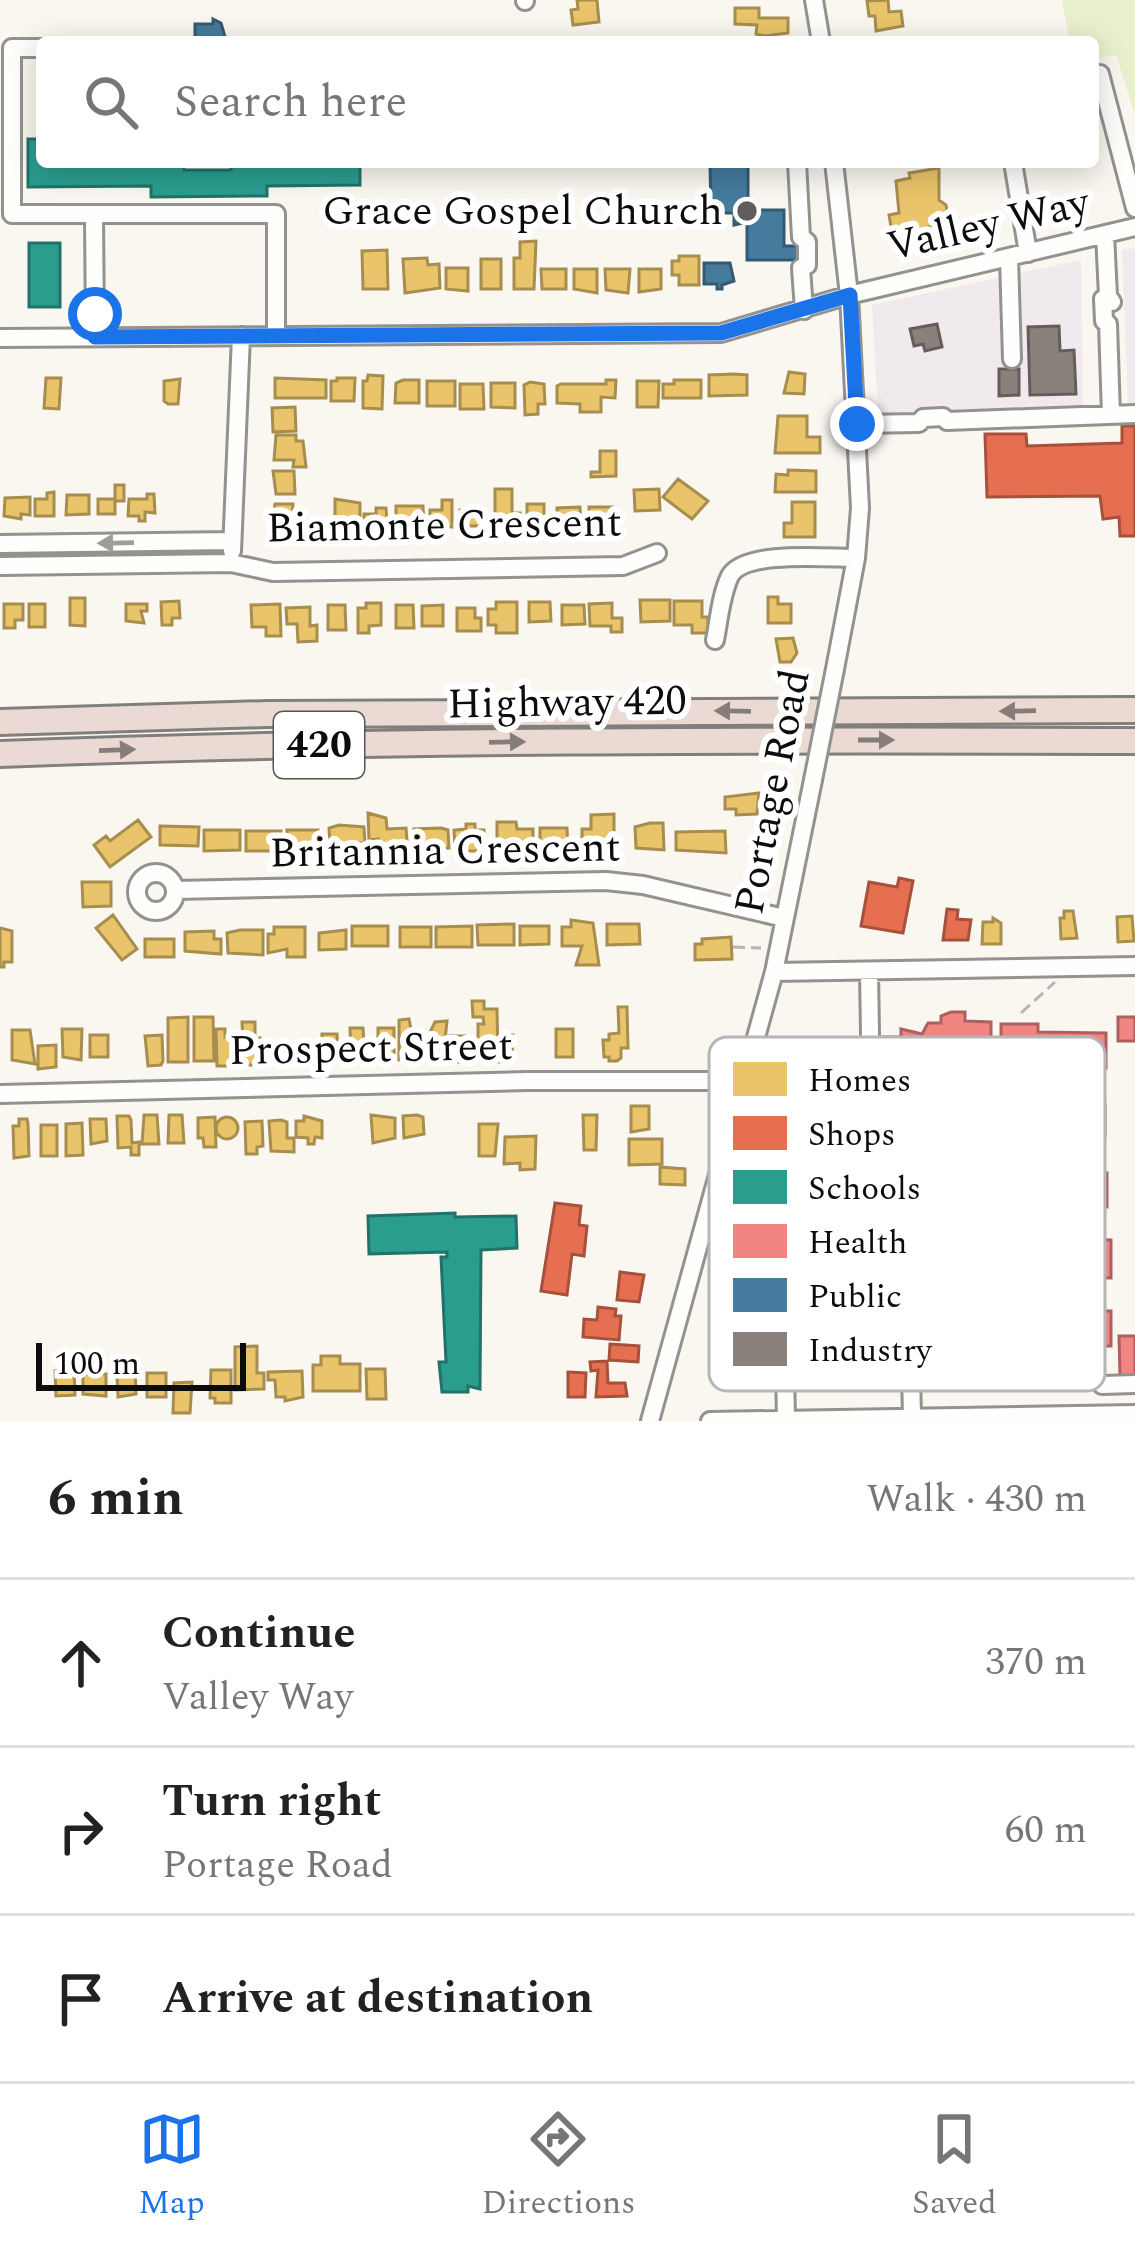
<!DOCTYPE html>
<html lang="en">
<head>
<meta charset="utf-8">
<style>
  body { margin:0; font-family:Spectral,serif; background:#f2f2f2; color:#222 }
  .scale { position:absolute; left:36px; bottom:30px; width:210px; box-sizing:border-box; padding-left:12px; border:6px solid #0c0c0c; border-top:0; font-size:33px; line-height:42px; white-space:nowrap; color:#0c0c0c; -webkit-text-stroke:9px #fff; paint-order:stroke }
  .stop { position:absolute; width:36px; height:36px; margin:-27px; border:9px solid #1a73e8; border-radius:50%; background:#fff }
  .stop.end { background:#1a73e8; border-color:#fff; box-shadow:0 3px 12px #0008 }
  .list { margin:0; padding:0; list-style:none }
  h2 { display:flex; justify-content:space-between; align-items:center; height:156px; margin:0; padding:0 48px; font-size:51px }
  h2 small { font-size:39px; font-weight:400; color:#767676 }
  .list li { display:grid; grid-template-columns:78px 1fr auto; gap:36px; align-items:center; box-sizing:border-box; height:168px; padding:0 48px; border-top:3px solid #e0e0e0 }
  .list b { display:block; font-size:45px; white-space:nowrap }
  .list p { margin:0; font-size:39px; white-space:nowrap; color:#767676 }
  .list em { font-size:39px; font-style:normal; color:#767676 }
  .icon { flex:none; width:66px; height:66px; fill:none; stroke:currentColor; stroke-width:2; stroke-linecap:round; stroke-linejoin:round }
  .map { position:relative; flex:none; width:1135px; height:1421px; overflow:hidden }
  .search { position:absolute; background:#fff; box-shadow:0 6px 30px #0003; left:36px; right:36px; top:36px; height:132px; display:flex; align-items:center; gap:30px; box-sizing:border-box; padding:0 42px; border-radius:12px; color:#767676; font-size:45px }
  .sheet { height:660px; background:#fff }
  nav { display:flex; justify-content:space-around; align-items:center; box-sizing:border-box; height:168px; border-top:3px solid #e0e0e0; background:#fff; font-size:33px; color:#767676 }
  nav a { display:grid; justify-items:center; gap:6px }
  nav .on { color:#1a73e8 }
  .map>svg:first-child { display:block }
  .industrial { fill:#f0eaee }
  .green { fill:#e8f0ce }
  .homes { fill:#e9c46a; stroke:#a78d4e; stroke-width:3 }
  .shops { fill:#e76f51; stroke:#a5513c; stroke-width:3 }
  .schools { fill:#2a9d8f; stroke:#217268; stroke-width:3 }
  .health { fill:#f28482; stroke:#ad605f; stroke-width:3; fill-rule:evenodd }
  .public { fill:#457b9d; stroke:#345a72; stroke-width:3 }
  .industry { fill:#8a817c; stroke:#645e5a; stroke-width:3 }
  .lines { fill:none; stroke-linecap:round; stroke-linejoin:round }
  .minor-casing { stroke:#93928f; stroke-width:22 }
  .highway-casing { stroke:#807f7c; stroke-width:30 }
  .path { stroke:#b7b6b5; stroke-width:3; stroke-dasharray:12 6; stroke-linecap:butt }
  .minor { stroke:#fefefd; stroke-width:16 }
  .highway { stroke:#eadad3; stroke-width:24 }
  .minor-bridge-casing { stroke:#93928f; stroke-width:22; stroke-linecap:butt }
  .minor-bridge { stroke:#fefefd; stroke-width:16 }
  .oneway { fill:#9d9d9d }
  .oneway2 { fill:#867d79 }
  .route { stroke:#1a73e8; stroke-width:15 }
  .poi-dot { fill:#5f5e5c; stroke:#fff; stroke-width:4.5 }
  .labels { text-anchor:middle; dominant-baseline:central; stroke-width:12; stroke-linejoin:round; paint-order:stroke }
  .shield { fill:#fff; stroke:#555; stroke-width:3 }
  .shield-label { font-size:39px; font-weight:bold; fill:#0c0c0c }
  .poi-label { font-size:42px; fill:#0c0c0c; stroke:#fff; text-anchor:end }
  .street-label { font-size:42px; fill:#0c0c0c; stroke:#fff }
  .key { fill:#fff; stroke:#b6b6b6; stroke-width:3 }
  .key-label { font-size:33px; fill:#0c0c0c }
</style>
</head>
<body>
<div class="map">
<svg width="1135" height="1421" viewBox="0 0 1135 1421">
  <rect width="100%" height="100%" fill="#faf7f0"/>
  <path class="industrial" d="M1135,248V404H1128L1122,250Z
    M1081,260L1083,408L878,413L872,305Z"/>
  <path class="green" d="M1062,0H1135V115L1116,55L1093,59V42H1070Z"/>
  <path class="homes" d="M577,0H597L599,22L573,25L571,10L578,9Z
    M888,0L889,12L901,11L903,26L876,31L875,16H869L867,1Z
    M735,8H759V18H788V33L765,36L756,34L757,25L735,24Z
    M939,168V200L946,205L949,221L911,232V229L892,232L889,215L899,213L896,181L910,178L909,173Z
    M536,241L534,289H514V258H520V242Z
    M387,250L388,289H363L362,251Z
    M679,256H699V285H679V275H672V261H679Z
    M427,258L428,265L439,264L440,288L405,293L403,259Z
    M481,259H501V289H481Z
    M446,268H468V291L446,289Z
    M541,269H566V289H542Z
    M574,269H597V293L574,289Z
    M605,269H630L628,293L606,290Z
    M639,269H661V289L639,292Z
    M789,372L805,374L804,394L784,393Z
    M734,374L747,375V395L709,396V375Z
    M368,375L383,376L382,409L363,408V381H367Z
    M46,378H61L59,409L44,408Z
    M275,378L326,380V398H275Z
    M337,378H355L354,401H331V381H337Z
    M180,379L178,404H168L164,401V381Z
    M403,380H419V403H395L396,383Z
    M606,380H616L615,398L601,397V412H580V404L557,403V386L561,384H606Z
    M674,380H701V398H663V384H674Z
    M427,381H455V406H427Z
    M637,381H659L658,407H637Z
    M530,382L544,384L545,404H538V414L525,415L524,385Z
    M491,383H515V408L491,407Z
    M460,384H483L484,409H460Z
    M295,407L296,431L273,432L272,408Z
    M778,416H807V437H820V453H775Z
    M276,435H296V441H303L306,467H293L294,460H274Z
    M600,451H616V476L591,477V472H600Z
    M788,470L816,471V492H775L776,474L788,475Z
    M273,471H294L295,494H276Z
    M678,479L708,501L692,519L663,497Z
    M115,485H124V501H115V514H98V499H115Z
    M495,489H512V513H520V530H512V534H495Z
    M659,489L660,510L635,511L634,490Z
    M54,492V516H35V499H47V493Z
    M147,494H154L155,513L145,512V521H139V516H128L129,499H147Z
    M67,495H89V514L66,515Z
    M30,497V515L21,514V519L4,516L5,498Z
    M335,499L360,503V518H351V530H335Z
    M442,500H452V527H430V510H442Z
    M792,502H815V537H784V523H792Z
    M275,504H293L291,531L271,530Z
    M527,504H544V527L527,528Z
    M396,506H423L424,530H396Z
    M580,507L581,529H557V508Z
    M589,507H613L614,528L590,529Z
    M376,508H386L388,534L364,532V514H376Z
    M460,510H484V526H461Z
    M300,518L324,524L323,542L296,541Z
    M768,597H778V604H791V623H768Z
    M70,598H85V626L70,625Z
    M640,600H670V621L641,622Z
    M179,601L180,618H172V625H162L161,602Z
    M674,601H702V617H708V633H692V625H674Z
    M496,602H517V633H496V625H488V609H496Z
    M529,602H550L551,621L529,622Z
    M366,603H381V625L369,626V633H358V608H366Z
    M612,603V618H622V632H611V626H590L589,604Z
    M4,604H23V620H15V628H4Z
    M29,604H45V627H29Z
    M126,604H147V611H141L144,623L126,621Z
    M280,604L281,636H266V627H252L251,605Z
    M328,605H345L346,630H328Z
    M396,605H413L414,628H396Z
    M443,605V626H422V606Z
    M562,605H584L585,624L562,625Z
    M310,607V626L317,625V641L298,642L297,624H287L286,608Z
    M457,608H475V618H481V631H457Z
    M793,638L797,653L791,662H780L776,639Z
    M759,793L757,814L736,815V809H725V797Z
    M368,813L386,818L387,829L406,828L408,852L378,849V839L369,840Z
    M614,814V848H582V829H591V815Z
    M138,820L151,837L110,867L94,845L106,836L110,841Z
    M497,822H516L517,829H533V849H497Z
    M650,823H663L664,850L636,848L635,827Z
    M466,824H475V830H484L485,851H455L454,830L466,829Z
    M339,825L364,827L365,843H357L358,848L330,849L329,828Z
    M160,826L199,827L198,846L160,845Z
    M441,828L448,830L449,848H440L441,852L415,848L414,829Z
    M540,828H567L568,848L540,849Z
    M204,830H240V850L204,851Z
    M287,830H318V850L287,851Z
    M246,831H281L282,851H246Z
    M725,831L726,853L676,850V832Z
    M82,882H111V906L83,907Z
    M1064,911H1073L1077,938L1061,939L1060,918H1064Z
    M113,915L137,949L122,960L96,928Z
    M1132,916L1134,941L1118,942L1117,917Z
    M993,918L1001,923V944H982L983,922H993Z
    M571,920L593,923L599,965H576L582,946H562V927H571Z
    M514,924V945H478L477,925Z
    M607,924H639L640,944L607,945Z
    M352,926H388V946H352Z
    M472,926V947H436V927Z
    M520,926H549V944L520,945Z
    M274,927H305V957H287V949L268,953V934H274Z
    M400,927H431V947H400Z
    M0,928L12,931V962H4V967H0Z
    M240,930H263V955L228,953L227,933Z
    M346,930V949L319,950V933Z
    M214,931V939H221V954L185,951V932Z
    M731,937L732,959L695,960V944H702V939Z
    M145,939H174V957H145Z
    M472,1001H484V1009H497L498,1057H478V1024H484L483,1017H473Z
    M618,1007H627L628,1048H621V1058L617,1061H609V1057H604L603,1040H609V1034L619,1033Z
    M188,1017V1062H168V1018Z
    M194,1017H213L214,1061H194Z
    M409,1019L416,1055L413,1059L399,1060V1020Z
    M447,1021L443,1058H428V1038L435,1033L431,1030L435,1022Z
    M242,1022H255V1038H260L258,1065H244Z
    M350,1028H363L365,1059L351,1060Z
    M378,1028H394V1060H378Z
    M62,1029H82L81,1060L63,1057Z
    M216,1029H225V1037L231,1036L235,1066H217Z
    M556,1029H573V1057H556Z
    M12,1030H30L35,1064L12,1060Z
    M322,1034H337L338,1061H322Z
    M90,1035H108V1057H90Z
    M162,1035L163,1061L161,1065L148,1066L145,1036Z
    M499,1035H513L512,1061L499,1062Z
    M448,1036H465V1058H459V1062H450Z
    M56,1045V1067L38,1069V1046Z
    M631,1106H649V1129L631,1132Z
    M144,1115H157L159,1144H142Z
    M169,1115H182L184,1143H168Z
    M371,1115L395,1118V1138L373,1143Z
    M417,1115L423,1117L424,1134L404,1138L403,1116Z
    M583,1115H597L596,1150H584Z
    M117,1116H129L131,1120L132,1143L139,1142V1155H131V1147L118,1148Z
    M304,1116L322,1121V1138L315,1137L314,1144H308V1138L296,1137V1121H304Z
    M215,1117L216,1147H204L203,1138H198V1118Z
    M216 1128a11 11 0 1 1 22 0a11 11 0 1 1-22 0Z
    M19,1119H27L28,1124L29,1156L14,1158L13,1126H19Z
    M90,1119H106L107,1141L91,1144Z
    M281,1120L287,1122V1138H294V1152L271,1151L269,1121Z
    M262,1121L263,1146L257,1147V1154H246L245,1122Z
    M82,1123L83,1155L66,1156V1124Z
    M479,1124H498L495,1156H479Z
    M41,1125H57V1156H41Z
    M536,1136L535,1169L520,1170V1163L504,1164L505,1137Z
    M629,1139H662V1164L629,1165Z
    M660,1167L685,1169V1185L660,1184Z
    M257,1346V1373H264V1389L235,1390V1347Z
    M321,1356H340V1364H360V1391H313V1365H321Z
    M135,1368L136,1394L118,1397L117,1375L122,1369Z
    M366,1369H385L386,1399H367Z
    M74,1370L75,1395L56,1396L55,1371Z
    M211,1370H231V1403H215V1398H210Z
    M302,1371L303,1397L285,1401V1397H276L275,1380H268V1372Z
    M147,1373H166V1397H147Z
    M83,1374H106V1396L83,1394Z
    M192,1382L190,1413H173L174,1383Z"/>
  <path class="shops" d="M1122,426H1135V536H1120L1119,517L1103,519L1100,496L987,497L985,434H1026L1027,446L1122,443Z
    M899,878L913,881L903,933L861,926L869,882L897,887Z
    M947,909L958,910L957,919L971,920L968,940H943Z
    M555,1203L581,1206L579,1225L587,1226L584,1256L572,1254L567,1295L541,1291Z
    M620,1272L644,1275L639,1302L617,1300Z
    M598,1307L616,1309L615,1316H621L619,1340L583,1337L584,1319L597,1320Z
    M610,1344L639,1346L638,1362L609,1360Z
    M607,1361L608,1383H625L627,1396L596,1397L598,1370L591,1371L590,1362Z
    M568,1372L586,1373L585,1397H568Z"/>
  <path class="schools" d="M28,139H42V162H184V170H231V162H360V185L267,186V196L151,197V186L28,187Z
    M29,243H60V307H29Z
    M455,1213V1217L516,1216L517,1248L481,1250L480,1389L468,1386V1392H442L439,1362H446L441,1257H447V1252L369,1254L368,1216Z"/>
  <path class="health" d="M951,1012H965V1021L991,1022V1046H1001V1024H1038V1032L1106,1033V1068L1039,1067V1076L1053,1077V1105H1105V1136L1041,1135L1040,1172L1107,1173V1207L1042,1206L1041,1239L1111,1240V1278L1046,1277L1043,1311H1111V1346H1042V1359L931,1360V1280H886V1312H875V1322L838,1323V1331H794V1299L814,1298L813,1217H839V1214H824V1203H837V1193H823V1187H804L803,1138H813V1106H823V1071L845,1079L846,1105H868V1124H912V1110H905V1094H928V1070L880,1067V1037H901V1029L922,1034L928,1023H941V1016ZM1001,1068L1002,1119L967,1120L966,1069ZM968,1138H1003V1180H995V1156H989V1150H968ZM969,1209H988L989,1258H970ZM921,1221V1246H885V1222ZM988,1276V1290H1009V1328H970V1277Z
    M1118,1017H1135V1041H1118Z
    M1119,1336H1135V1375L1120,1376Z"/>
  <path class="public" d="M213,19L221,23L226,40H195V24H213Z
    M710,163L748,165V210H784V246H805V260H747V222L734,225V213H711Z
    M704,263H730L734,281L722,285V289H717V284H704Z"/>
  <path class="industry" d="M937,324L942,347L925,351L923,344L914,346L910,329Z
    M1059,326L1060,351L1074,350L1076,394L1030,395L1028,327Z
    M999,369H1019V395L999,396Z"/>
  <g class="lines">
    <defs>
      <path id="minor" d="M525,0V1
        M814,0L821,42
        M42,48H12V214H276V336
        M1093,75L1100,74L1135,208
        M797,162L801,237L807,242V265L801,268L804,310
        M834,162L849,295L860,508L856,558L835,669
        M1013,162L1028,253
        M94,214L95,337
        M1105,234L1108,296L1112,302
        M1009,258L1012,359
        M1108,296L1103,299L1104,321L1108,324L1111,415
        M0,338L721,333L849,295L1135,227
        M857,424L919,423L923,418L943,417L947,421L1135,414
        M0,544L232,541
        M232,551L241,336
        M0,566L231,563L273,572L623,566L657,553
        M715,640C719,620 721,594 730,576C744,550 827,558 856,558
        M137 892a19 19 0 1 1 38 0a19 19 0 1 1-38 0Z
        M175,890L606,881L643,885L784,918
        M869,971L871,1096
        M774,972L1135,966
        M0,1094L528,1081H744
        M783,1272L795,1221L792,1213L783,1208L776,1210L772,1217L783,1272L786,1419
        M741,1273L783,1272
        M911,1375L912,1416
        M1102,1385L1135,1384
        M650,1421L774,972L813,780
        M710,1421L1135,1414"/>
      <path id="highway" d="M0,722L268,714L1135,710
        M0,754C378,739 757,740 1135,741"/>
    </defs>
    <use href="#minor" class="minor-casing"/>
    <use href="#highway" class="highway-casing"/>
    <path class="path" d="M733,947L761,948
      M1021,1013L1055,982"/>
    <use href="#minor" class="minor"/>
    <use href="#highway" class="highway"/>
    <defs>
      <path id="minor-bridge" d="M813,780L835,669"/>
    </defs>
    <use href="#minor-bridge" class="minor-bridge-casing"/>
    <use href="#minor-bridge" class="minor-bridge"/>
  </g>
  <defs><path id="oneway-solid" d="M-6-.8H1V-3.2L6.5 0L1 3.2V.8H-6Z" transform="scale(3)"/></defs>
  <use class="oneway" href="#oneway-solid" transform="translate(116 543) rotate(179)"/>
  <g class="oneway2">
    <use href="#oneway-solid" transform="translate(733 711) rotate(-179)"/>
    <use href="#oneway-solid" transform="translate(1018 711) rotate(179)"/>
    <use href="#oneway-solid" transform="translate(876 740)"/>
    <use href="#oneway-solid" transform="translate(507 742) rotate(-1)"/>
    <use href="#oneway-solid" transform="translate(117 750) rotate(-2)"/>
  </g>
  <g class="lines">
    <path class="route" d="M95,314V337L721,333L850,295L857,424"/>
  </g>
  <circle class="poi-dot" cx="747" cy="211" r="12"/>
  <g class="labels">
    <rect class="shield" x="274" y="712" width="90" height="66" rx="9"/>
    <g class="shield-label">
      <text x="319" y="745">420</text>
    </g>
    <g class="poi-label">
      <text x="723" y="211">Grace Gospel Church</text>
    </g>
    <g class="street-label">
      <text transform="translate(988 225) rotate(-13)">Valley Way</text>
      <text transform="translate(444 526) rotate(-1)">Biamonte Crescent</text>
      <text transform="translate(567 703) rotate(-1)">Highway 420</text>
      <text transform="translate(773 792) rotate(-79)">Portage Road</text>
      <text transform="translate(445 851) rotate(-1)">Britannia Crescent</text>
      <text transform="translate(371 1049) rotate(-1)">Prospect Street</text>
    </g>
  </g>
  <rect x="709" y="1037" width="396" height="354" rx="18" class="key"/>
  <rect x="733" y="1062" width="54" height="34" fill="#e9c46a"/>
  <rect x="733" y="1116" width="54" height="34" fill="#e76f51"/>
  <rect x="733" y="1170" width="54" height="34" fill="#2a9d8f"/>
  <rect x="733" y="1224" width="54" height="34" fill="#f28482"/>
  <rect x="733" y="1278" width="54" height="34" fill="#457b9d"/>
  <rect x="733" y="1332" width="54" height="34" fill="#8a817c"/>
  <g class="key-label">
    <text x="808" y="1091">Homes</text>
    <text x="808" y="1145">Shops</text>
    <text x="808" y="1199">Schools</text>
    <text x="808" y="1253">Health</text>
    <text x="808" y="1307">Public</text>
    <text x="808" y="1361">Industry</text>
  </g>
</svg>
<div class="scale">100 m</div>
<div class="stop" style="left:95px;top:314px"></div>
<div class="stop end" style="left:857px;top:424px"></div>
<div class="search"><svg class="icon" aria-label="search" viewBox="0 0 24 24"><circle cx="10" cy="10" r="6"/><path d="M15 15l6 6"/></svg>Search here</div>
</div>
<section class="sheet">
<h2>6 min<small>Walk · 430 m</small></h2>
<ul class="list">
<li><svg class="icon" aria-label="ahead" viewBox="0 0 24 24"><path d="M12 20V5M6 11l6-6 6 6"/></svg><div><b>Continue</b><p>Valley Way</p></div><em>370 m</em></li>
<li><svg class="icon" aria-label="right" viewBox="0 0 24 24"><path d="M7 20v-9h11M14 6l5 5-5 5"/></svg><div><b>Turn right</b><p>Portage Road</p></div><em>60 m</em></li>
<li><svg class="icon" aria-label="arrive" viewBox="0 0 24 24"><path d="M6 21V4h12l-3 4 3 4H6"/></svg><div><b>Arrive at destination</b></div></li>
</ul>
</section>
<nav>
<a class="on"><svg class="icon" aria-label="map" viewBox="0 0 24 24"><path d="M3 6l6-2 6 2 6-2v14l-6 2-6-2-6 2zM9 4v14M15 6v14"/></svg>Map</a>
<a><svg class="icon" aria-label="directions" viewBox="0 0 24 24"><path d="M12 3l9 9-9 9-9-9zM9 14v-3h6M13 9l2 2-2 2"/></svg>Directions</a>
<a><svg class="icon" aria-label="saved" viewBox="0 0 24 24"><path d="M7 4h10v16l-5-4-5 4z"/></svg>Saved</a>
</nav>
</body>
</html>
